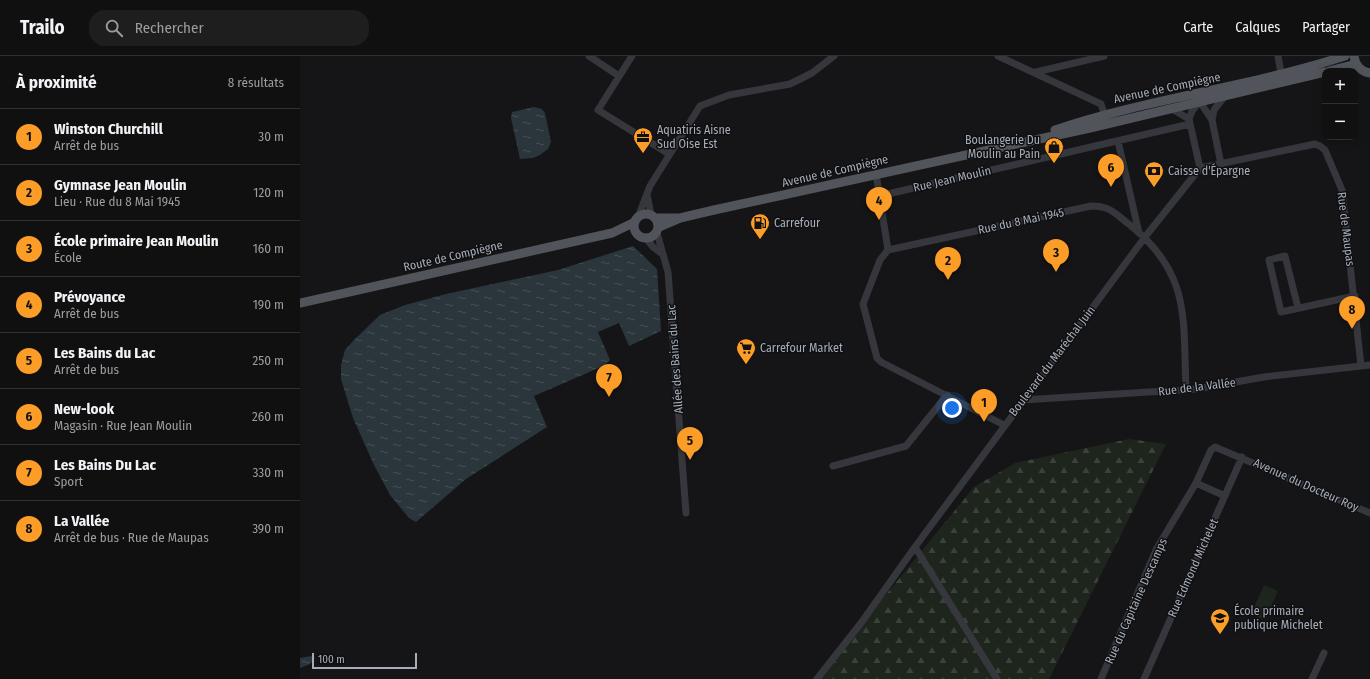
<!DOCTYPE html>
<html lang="fr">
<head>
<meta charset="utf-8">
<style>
  body { margin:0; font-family:"Fira Sans Condensed",sans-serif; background:#1e1e1f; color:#f1f3f6 }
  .controls { position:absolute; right:12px; top:12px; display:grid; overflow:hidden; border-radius:8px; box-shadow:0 2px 10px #0003 }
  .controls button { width:36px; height:36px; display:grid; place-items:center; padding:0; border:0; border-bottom:1px solid #303031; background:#101011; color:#f1f3f6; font:20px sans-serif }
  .scale { position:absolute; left:12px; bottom:10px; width:105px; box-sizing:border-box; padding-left:4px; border:2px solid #a6adb8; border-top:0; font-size:11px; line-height:14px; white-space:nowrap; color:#a6adb8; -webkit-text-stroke:3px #101012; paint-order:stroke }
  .you { position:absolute; left:652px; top:352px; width:14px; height:14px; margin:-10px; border:3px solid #fff; border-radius:50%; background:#1a73e8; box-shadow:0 0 0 6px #1a73e833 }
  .badge { display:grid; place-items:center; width:26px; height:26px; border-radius:50%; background:#fc9d28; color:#111; font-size:13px; font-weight:700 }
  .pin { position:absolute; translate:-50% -33px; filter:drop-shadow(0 1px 2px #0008) }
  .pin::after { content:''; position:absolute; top:21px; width:14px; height:12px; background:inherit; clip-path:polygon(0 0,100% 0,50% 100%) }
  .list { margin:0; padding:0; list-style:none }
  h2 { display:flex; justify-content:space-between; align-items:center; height:52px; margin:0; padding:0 16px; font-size:17px }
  h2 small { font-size:13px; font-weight:400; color:#9c9d9f }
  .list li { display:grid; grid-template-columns:26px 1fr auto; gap:12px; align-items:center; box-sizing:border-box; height:56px; padding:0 16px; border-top:1px solid #303031 }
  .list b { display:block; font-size:15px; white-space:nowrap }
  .list p { margin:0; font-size:13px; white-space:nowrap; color:#9c9d9f }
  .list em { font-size:13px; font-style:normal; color:#9c9d9f }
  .icon { flex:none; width:22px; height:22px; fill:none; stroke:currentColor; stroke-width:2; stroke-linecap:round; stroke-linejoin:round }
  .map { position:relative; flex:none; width:1070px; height:623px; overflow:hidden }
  header { display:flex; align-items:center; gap:24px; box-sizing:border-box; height:56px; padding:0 20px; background:#101011; border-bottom:1px solid #303031 }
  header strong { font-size:19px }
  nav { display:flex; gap:22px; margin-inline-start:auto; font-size:14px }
  .search { width:280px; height:36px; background:#1e1e1f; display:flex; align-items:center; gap:10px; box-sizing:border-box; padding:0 14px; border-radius:16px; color:#9c9d9f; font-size:15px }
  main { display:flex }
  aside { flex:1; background:#101011 }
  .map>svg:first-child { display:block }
  .forest { fill:url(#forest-firs) }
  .park { fill:#1d251d }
  .water { fill:url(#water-ripples) }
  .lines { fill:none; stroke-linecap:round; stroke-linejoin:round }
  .minor { stroke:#35373c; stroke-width:7 }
  .major { stroke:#51555b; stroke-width:9 }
  .labels { text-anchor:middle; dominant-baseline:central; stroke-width:3; stroke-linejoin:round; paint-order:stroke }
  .street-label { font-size:12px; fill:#a6adb8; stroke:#101012 }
  .poi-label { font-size:12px; fill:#a6adb8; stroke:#101012; text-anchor:start }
</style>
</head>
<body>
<header>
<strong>Trailo</strong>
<div class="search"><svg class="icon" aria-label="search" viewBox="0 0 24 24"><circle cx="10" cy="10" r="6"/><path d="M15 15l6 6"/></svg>Rechercher</div>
<nav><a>Carte</a><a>Calques</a><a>Partager</a></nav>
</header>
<main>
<aside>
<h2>À proximité<small>8 résultats</small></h2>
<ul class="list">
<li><span class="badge">1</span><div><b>Winston Churchill</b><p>Arrêt de bus</p></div><em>30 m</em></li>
<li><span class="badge">2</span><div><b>Gymnase Jean Moulin</b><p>Lieu · Rue du 8 Mai 1945</p></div><em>120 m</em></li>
<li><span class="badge">3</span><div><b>École primaire Jean Moulin</b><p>École</p></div><em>160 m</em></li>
<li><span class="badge">4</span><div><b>Prévoyance</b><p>Arrêt de bus</p></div><em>190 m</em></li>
<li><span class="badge">5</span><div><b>Les Bains du Lac</b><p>Arrêt de bus</p></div><em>250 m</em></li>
<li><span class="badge">6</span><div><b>New-look</b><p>Magasin · Rue Jean Moulin</p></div><em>260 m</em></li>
<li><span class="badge">7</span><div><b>Les Bains Du Lac</b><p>Sport</p></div><em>330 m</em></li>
<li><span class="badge">8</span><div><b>La Vallée</b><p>Arrêt de bus · Rue de Maupas</p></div><em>390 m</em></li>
</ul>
</aside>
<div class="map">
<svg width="1070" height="623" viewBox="0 0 1070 623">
  <defs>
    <pattern id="forest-firs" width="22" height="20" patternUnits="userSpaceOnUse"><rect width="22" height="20" fill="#1d251d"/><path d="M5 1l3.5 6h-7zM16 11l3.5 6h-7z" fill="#3b423c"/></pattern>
    <pattern id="water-ripples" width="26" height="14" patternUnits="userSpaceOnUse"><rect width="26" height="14" fill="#2a363b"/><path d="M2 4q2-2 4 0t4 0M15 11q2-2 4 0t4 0" fill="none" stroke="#465055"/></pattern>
  </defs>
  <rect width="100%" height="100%" fill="#151517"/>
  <path class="forest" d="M829,383L866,388L749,623H517L674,431L715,407Z"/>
  <path class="park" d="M964,529L978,535L965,564L951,558Z"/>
  <path class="water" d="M234,51L242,53L245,57L251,86L248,93L240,99L233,102L220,103L211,62L212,56Z
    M333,190L357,213L361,275L329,290L319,267L298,276L310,304L303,310L234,340L247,371L166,423L116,466L109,462L90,439L74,409L53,362L41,323V309L45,294L54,284L80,259L105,249L146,238L258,214Z
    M12,600L15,602L10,608L0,612V602Z"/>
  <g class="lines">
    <path class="minor" d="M289,0L319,20
      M332,0L298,54L369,98
      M698,0L801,48L806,63
      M978,0L982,22
      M736,16L804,0
      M899,46L892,55L889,63L900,112
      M896,47L902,49L912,64L921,108
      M872,53L889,63
      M912,64L914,54L924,41
      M818,85L839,177
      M900,112L1015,88L1020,90L1025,94L1042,134L1061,310
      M576,118L588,194L580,204L563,248L577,302L581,306L704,369
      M347,139L351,158
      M579,140L890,68
      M338,161L350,130L400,50L429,39L490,28L512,17L534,0
      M357,177L368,216L386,457
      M346,182L353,191L361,197
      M588,194L791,150C811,150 814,157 830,169C891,218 883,262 886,334
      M998,252L985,200L969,204L981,256C1004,251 1027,246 1050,241L1055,240
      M723,344L896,333L964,321L1070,309
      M533,410L606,390L647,339
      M896,427L911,394L915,391L1070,457
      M517,623L561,567L615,491
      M697,623L615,491L845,181L900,112
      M801,623L857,492L896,427L925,440
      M844,623L942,401
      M1012,623L1024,597"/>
    <path class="major" d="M1054,0C1055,9 1061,16 1070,17
      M1029,15L1056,8
      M755,74C850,42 950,31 1045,0
      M334 170a12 12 0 1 1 24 0a12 12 0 1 1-24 0Z
      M356,162H380
      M359,171L380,162L414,154L790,72L1025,16
      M0,247L312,177L335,166"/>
  </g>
  <defs>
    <symbol id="office-pin" viewBox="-11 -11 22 30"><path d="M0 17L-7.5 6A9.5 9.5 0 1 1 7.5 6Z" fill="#fc9d28" stroke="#101012"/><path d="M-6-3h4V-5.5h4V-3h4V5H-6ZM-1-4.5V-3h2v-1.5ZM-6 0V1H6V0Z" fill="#111"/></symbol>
    <symbol id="shop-pin" viewBox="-11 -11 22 30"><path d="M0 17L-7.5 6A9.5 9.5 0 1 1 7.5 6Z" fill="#fc9d28" stroke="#101012"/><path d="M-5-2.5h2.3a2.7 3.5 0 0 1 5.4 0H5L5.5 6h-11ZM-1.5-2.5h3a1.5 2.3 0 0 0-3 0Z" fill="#111"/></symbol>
    <symbol id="bank-pin" viewBox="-11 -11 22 30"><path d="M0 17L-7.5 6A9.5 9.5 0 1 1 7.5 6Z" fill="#fc9d28" stroke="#101012"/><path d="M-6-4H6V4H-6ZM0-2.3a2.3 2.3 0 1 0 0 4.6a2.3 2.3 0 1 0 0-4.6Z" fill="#111"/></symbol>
    <symbol id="fuel-pin" viewBox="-11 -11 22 30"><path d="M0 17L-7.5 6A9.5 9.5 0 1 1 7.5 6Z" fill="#fc9d28" stroke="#101012"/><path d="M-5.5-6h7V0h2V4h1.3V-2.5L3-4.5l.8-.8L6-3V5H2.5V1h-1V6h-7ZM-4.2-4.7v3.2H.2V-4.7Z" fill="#111"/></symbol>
    <symbol id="supermarket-pin" viewBox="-11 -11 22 30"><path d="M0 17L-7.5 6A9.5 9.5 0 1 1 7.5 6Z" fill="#fc9d28" stroke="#101012"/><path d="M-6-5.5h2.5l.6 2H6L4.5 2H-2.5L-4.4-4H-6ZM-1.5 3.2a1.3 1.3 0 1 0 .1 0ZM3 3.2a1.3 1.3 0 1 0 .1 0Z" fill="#111"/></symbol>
    <symbol id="school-pin" viewBox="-11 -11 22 30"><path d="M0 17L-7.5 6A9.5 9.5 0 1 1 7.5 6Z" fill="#fc9d28" stroke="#101012"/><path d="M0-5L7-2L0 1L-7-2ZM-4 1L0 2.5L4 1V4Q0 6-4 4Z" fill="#111"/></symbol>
  </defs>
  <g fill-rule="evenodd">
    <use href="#office-pin" x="332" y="70" width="22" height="30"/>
    <use href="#shop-pin" x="743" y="80" width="22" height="30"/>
    <use href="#bank-pin" x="843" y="104" width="22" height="30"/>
    <use href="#fuel-pin" x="449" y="156" width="22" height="30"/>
    <use href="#supermarket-pin" x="435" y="281" width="22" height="30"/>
    <use href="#school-pin" x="909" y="551" width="22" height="30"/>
  </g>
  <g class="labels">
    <g class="street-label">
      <text transform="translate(867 32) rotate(-12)">Avenue de Compiègne</text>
      <text transform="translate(535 115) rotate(-13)">Avenue de Compiègne</text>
      <text transform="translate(652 123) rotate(-13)">Rue Jean Moulin</text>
      <text transform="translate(721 165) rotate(-12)">Rue du 8 Mai 1945</text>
      <text transform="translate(1046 173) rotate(83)">Rue de Maupas</text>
      <text transform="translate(153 200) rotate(-13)">Route de Compiègne</text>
      <text transform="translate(375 303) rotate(-94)">Allée des Bains du Lac</text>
      <text transform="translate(752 305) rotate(-53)">Boulevard du Maréchal Juin</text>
      <text transform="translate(897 331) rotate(-7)">Rue de la Vallée</text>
      <text transform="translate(1006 429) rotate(24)">Avenue du Docteur Roy</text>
      <text transform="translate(893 512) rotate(-66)">Rue Edmond Michelet</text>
      <text transform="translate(836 545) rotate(-66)">Rue du Capitaine Descamps</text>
    </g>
    <g class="poi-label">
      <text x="357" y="74">Aquatiris Aisne<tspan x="357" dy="14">Sud Oise Est</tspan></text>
      <text x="740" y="84" text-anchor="end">Boulangerie Du<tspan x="740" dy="14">Moulin au Pain</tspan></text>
      <text x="868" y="115">Caisse d'Épargne</text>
      <text x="474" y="167">Carrefour</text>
      <text x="460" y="292">Carrefour Market</text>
      <text x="934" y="555">École primaire<tspan x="934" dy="14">publique Michelet</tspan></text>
    </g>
  </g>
</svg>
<div class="controls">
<button>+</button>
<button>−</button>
</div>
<div class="scale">100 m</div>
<div class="you"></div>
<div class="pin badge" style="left:684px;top:366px">1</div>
<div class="pin badge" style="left:648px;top:224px">2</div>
<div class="pin badge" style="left:756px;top:216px">3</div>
<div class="pin badge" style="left:579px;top:164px">4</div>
<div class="pin badge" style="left:390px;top:404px">5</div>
<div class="pin badge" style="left:811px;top:131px">6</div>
<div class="pin badge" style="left:309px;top:341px">7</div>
<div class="pin badge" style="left:1052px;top:273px">8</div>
</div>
</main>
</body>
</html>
